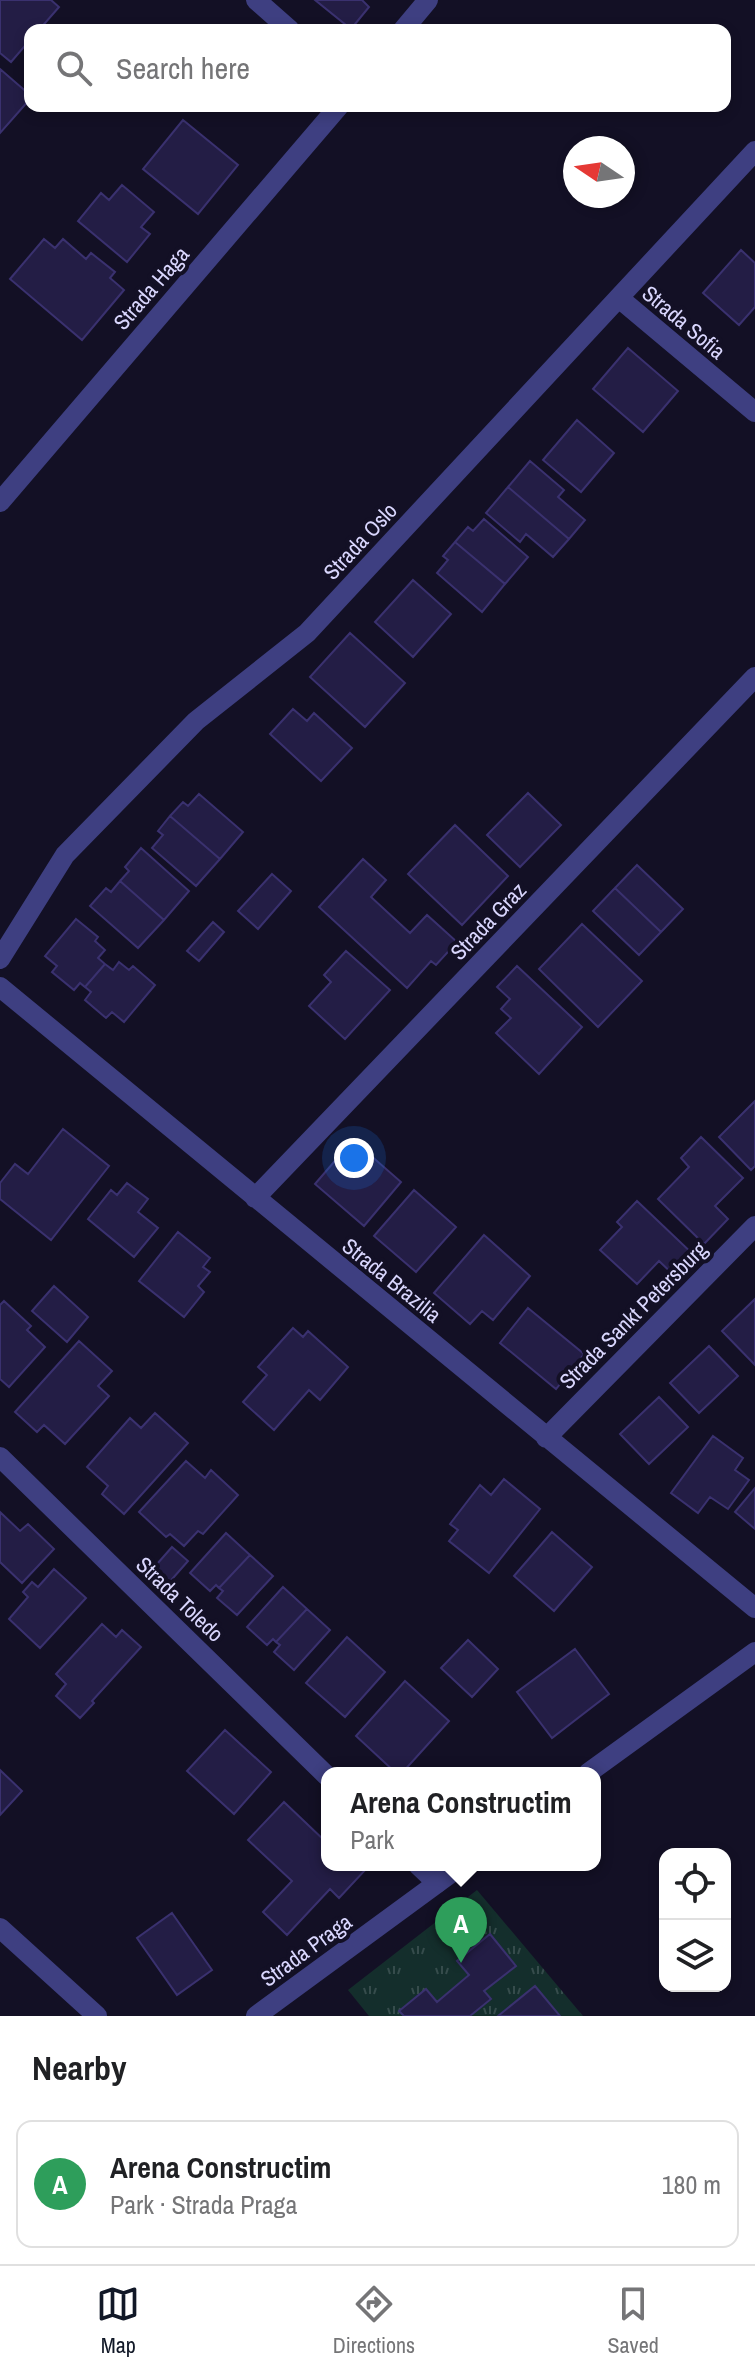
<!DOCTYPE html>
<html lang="en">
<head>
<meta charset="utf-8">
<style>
  body { margin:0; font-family:"Archivo Narrow",sans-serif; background:#f6f6f6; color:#202124 }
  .controls { position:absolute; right:24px; bottom:24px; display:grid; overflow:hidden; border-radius:16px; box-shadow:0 4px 12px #0003 }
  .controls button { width:72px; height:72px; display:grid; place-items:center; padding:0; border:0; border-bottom:2px solid #e0e0e0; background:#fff; color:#202124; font:40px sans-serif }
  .compass { position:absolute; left:563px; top:136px; width:72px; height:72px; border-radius:50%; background:#fff; box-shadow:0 4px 12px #0003; rotate:283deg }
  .you { position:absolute; left:354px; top:1158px; width:28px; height:28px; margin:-20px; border:6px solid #fff; border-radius:50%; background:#1a73e8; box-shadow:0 0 0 12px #1a73e833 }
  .badge { display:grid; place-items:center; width:52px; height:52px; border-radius:50%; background:#111827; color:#fff; font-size:26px; font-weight:700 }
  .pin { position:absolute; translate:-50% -66px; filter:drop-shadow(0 2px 4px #0008) }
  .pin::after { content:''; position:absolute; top:42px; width:28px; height:24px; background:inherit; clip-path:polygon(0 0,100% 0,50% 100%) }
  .popup { position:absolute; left:321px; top:1767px; width:280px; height:104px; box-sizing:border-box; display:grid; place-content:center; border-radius:16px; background:#fff; filter:drop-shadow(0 2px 6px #0005); font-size:26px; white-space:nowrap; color:#757577 }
  .popup b { font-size:30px; color:#202124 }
  .popup::after { content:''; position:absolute; left:50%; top:100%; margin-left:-16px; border:16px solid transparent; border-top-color:#fff }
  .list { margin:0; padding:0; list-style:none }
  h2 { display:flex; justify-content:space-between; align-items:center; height:104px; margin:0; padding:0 32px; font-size:34px }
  h2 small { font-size:26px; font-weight:400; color:#757577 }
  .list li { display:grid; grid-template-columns:52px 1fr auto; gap:24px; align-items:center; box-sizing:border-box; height:128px; margin:0 16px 16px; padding:0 16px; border:2px solid #e0e0e0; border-radius:16px }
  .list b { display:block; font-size:30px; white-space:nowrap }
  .list p { margin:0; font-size:26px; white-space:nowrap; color:#757577 }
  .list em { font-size:26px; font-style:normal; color:#757577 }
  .icon { flex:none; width:44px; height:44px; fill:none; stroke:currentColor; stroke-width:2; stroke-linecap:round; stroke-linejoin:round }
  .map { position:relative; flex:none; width:755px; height:2016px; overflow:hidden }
  .search { position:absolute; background:#fff; box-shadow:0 4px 12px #0003; left:24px; right:24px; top:24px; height:88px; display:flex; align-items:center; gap:20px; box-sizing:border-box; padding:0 28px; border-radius:16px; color:#757577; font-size:30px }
  .sheet { height:248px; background:#fff }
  nav { display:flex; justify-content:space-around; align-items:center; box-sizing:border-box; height:112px; border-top:2px solid #e0e0e0; background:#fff; font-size:22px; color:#757577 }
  nav a { display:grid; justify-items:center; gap:4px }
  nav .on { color:#111827 }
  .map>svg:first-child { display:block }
  .park { fill:url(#park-tufts) }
  .building { fill:#231d45; stroke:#3a316f; stroke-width:2 }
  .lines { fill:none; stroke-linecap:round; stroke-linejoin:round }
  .minor { stroke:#3e3f81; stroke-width:20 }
  .tertiary { stroke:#3e3f81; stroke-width:20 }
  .labels { text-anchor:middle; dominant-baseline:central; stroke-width:8; stroke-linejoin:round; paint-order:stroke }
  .street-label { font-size:22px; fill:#d9d6fd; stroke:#131025 }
</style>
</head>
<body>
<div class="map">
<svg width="755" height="2016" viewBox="0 0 755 2016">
  <defs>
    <pattern id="park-tufts" width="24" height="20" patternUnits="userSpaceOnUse" patternTransform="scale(2)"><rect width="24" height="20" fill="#142e2c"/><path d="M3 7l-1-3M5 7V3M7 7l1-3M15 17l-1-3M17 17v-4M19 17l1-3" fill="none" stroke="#364c4c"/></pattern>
  </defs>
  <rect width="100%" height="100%" fill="#131025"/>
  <path class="park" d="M477,1890L583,2016H369L348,1990Z"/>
  <path class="building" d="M0,0H51L59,7L39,30H30V40L11,62L0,53Z
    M315,0H362L369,7L351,29Z
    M0,69L30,95V99L0,133Z
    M183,120L238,165L198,214L143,169Z
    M122,185L154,212L141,227L150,234L127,262L78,221L101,193L109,200Z
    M44,239L55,248L63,239L86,259L91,253L115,272L110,278L124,290L82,340L10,279Z
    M741,250L755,263V307L739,325L703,293Z
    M628,348L678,391L643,432L593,389Z
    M577,420L614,453L581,492L543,460Z
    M530,461L564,490L558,497L585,520L569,539L508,487Z
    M508,487L569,539L553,557L526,534L520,542L486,513Z
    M484,519L528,557L505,584L455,542L468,527L473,531Z
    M455,542L505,584L482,612L437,573L448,560L443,556Z
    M413,580L451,614L413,657L375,622Z
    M350,633L405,683L365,727L310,677Z
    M293,709L307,721L314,713L352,748L321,781L270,734Z
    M528,793L561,825L520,867L487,835Z
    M199,794L243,832L220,859L170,816L183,802L188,806Z
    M170,816L220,859L196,886L152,848L163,835L158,831Z
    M455,825L508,876L462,925L408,874Z
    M141,848L189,891L164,920L120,881L129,871L125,867Z
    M363,859L386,880L371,897L410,933L427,915L457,942L436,965L431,961L407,988L319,907Z
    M637,865L683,909L661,932L615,888Z
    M272,874L291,891L258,929L238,911Z
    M120,881L164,920L138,948L90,906L106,888L111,892Z
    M615,888L661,932L639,955L593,911Z
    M76,919L98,937L95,941L105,950L98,958L105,964L85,987L80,983L74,990L52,972L57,966L45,956Z
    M213,922L224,932L199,961L187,951Z
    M582,924L642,981L598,1027L539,969Z
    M346,951L390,990L345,1039L309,1006L331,982L324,975Z
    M119,962L129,970L133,966L155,985L124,1022L112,1012L106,1018L85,1000L91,992L85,987L105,964L113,970Z
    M517,966L582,1027L539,1074L496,1033L511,1018L501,1009L510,999L497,987Z
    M755,1101V1166L751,1170L719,1137Z
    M63,1129L109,1166L51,1240L0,1199V1183L15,1164L28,1174Z
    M701,1137L743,1178L715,1206L728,1219L704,1244L658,1199L689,1167L681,1158Z
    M353,1140L401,1182L364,1226L315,1184Z
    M127,1183L148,1199L138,1212L158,1228L134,1257L88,1219L111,1190L117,1195Z
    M414,1190L456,1227L416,1272L374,1236Z
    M637,1201L697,1258L678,1279L659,1261L637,1284L600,1250L622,1227L617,1222Z
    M178,1232L210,1258L203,1267L210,1272L198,1286L204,1292L184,1317L139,1281Z
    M484,1235L530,1276L493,1320L482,1311L470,1324L434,1293Z
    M54,1286L88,1317L67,1342L32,1311Z
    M755,1299V1365L722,1331Z
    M4,1301L31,1326L27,1330L45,1347L9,1387L0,1379V1305Z
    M528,1308L584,1354L556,1389L500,1343Z
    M293,1328L303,1337L308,1331L348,1367L320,1400L309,1390L274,1430L243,1402L267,1375L258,1367Z
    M79,1341L112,1371L98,1386L109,1396L65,1444L44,1425L37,1432L15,1412Z
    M709,1346L738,1376L699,1413L670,1383Z
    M659,1397L688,1427L649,1464L620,1434Z
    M155,1413L188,1443L124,1514L102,1494L108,1486L87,1467L130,1418L141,1428Z
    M713,1436L743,1458L735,1470L749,1480L728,1509L710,1497L698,1513L671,1493Z
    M186,1461L205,1478L211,1470L238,1495L203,1534L198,1531L184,1546L170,1534L166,1537L139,1512Z
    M504,1479L540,1509L489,1573L449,1541L458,1530L450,1524L480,1485L491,1495Z
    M755,1488V1529L735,1512Z
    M0,1512L20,1531L28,1524L54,1549L22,1583L0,1562Z
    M552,1532L592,1567L554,1611L514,1576Z
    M226,1533L250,1555L219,1588L216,1585L210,1591L190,1573Z
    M172,1547L188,1561L166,1586L150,1572Z
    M250,1555L273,1576L237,1615L217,1598L223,1591L219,1588Z
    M54,1569L86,1598L40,1648L9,1619L28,1597L23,1592L32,1582L38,1587Z
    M283,1587L307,1609L276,1642L273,1639L267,1645L247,1627Z
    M307,1609L330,1630L294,1670L274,1652L280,1645L276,1642Z
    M102,1624L116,1637L122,1630L141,1647L92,1701L94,1703L80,1718L56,1696L66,1684L56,1674Z
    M347,1637L385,1672L345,1717L306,1683Z
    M468,1640L498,1669L472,1697L441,1668Z
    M575,1649L609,1694L552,1738L517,1692Z
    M405,1681L449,1721L402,1773H396L356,1736Z
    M225,1730L271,1772L234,1814L187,1771Z
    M0,1770L22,1791L0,1815Z
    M284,1802L327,1843V1865L368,1867L339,1898L330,1889L287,1935L263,1912L292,1881L248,1840Z
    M172,1913L212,1970L177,1995L137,1938Z
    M490,1934L516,1966L484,1991L491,1999L470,2016H404L399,2011L426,1989L437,2002L469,1975L457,1961Z
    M535,1986L560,2016H498Z"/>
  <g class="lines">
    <path class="minor" d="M256,0L290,30
      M403,30L428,0
      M619,298L755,412
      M0,502L339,106
      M0,959L65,855L196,721L307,633L755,151
      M0,987L755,1608
      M255,1198L755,677
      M546,1438L755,1226
      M0,1457L327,1776
      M418,1865L437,1883"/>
    <path class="tertiary" d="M588,1773L755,1652
      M0,1928L97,2016
      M256,2016L462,1865"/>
  </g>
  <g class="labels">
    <g class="street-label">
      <text transform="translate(151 288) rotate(-49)">Strada Haga</text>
      <text transform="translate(684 322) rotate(40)">Strada Sofia</text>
      <text transform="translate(360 541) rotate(-47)">Strada Oslo</text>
      <text transform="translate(488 921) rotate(-46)">Strada Graz</text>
      <text transform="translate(392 1280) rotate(39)">Strada Brazilia</text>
      <text transform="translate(633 1315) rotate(-45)">Strada Sankt Petersburg</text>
      <text transform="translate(180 1599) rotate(44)">Strada Toledo</text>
      <text transform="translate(306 1950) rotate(-36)">Strada Praga</text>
    </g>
  </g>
</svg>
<div class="controls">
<button><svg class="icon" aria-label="locate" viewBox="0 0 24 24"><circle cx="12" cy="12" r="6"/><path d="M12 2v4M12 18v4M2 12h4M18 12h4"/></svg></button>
<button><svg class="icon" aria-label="layers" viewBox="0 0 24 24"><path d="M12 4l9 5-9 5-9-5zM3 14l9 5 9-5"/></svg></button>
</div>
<svg class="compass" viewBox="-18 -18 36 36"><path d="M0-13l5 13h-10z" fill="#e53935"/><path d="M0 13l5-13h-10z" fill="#757577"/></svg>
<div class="you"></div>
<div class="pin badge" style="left:461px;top:1963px;background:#2e9e5b">A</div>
<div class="popup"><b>Arena Constructim</b>Park</div>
<div class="search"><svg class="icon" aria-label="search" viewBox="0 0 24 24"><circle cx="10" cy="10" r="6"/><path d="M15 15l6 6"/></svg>Search here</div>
</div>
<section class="sheet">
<h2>Nearby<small></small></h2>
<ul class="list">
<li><span class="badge" style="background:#2e9e5b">A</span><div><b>Arena Constructim</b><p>Park · Strada Praga</p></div><em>180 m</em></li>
</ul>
</section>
<nav>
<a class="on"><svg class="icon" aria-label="map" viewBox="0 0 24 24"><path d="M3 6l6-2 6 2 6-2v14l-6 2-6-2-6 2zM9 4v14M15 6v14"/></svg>Map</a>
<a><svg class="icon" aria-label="directions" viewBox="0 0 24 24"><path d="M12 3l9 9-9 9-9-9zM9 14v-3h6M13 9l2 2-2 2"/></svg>Directions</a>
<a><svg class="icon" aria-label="saved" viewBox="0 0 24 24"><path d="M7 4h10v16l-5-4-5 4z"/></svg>Saved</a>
</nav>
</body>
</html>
